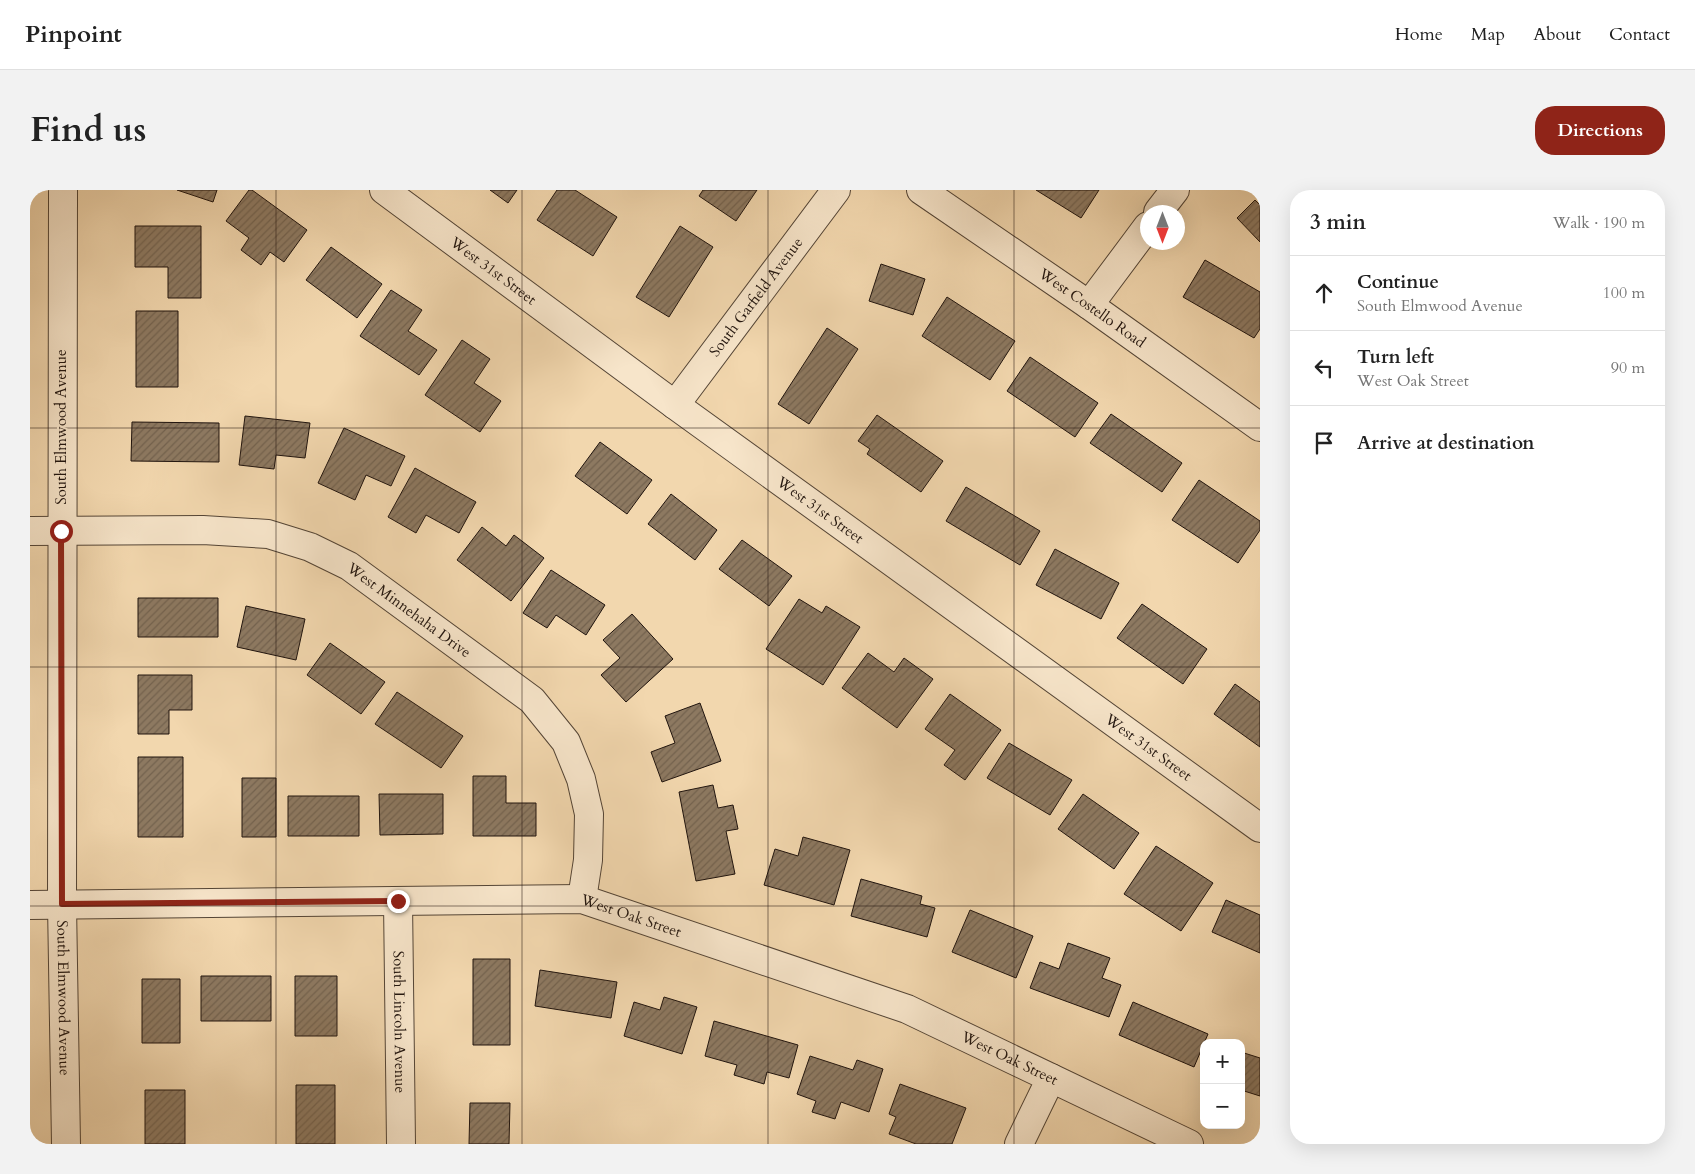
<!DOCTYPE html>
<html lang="en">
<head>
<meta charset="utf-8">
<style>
  body { margin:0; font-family:Cardo,serif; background:#f2f2f2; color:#222 }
  .controls { position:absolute; right:15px; bottom:15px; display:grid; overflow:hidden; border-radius:10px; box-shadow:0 5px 20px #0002 }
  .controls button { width:45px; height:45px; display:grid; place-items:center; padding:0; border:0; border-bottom:1px solid #e0e0e0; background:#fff; color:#222; font:25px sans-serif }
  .compass { position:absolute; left:1110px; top:15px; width:45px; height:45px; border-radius:50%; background:#fff; box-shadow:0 5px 20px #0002; rotate:180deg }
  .stop { position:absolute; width:15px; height:15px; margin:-11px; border:4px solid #8f2418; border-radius:50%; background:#fff }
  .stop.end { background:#8f2418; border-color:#fff; box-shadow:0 1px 5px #0008 }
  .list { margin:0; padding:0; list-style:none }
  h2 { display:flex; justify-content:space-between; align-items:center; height:65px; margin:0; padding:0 20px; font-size:21px }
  h2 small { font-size:16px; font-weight:400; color:#767676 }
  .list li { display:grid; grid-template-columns:32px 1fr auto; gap:15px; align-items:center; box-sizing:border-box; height:75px; padding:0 20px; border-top:1px solid #e0e0e0 }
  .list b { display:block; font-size:19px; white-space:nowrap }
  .list p { margin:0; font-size:16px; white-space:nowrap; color:#767676 }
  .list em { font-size:16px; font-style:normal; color:#767676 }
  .icon { flex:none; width:28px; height:28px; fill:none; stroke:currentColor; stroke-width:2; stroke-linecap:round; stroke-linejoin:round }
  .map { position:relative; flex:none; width:1230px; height:954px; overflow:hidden; border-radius:20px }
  header { display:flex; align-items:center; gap:30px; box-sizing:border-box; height:70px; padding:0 25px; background:#fff; border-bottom:1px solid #e0e0e0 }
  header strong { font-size:24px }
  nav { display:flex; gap:28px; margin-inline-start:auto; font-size:18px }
  .intro { display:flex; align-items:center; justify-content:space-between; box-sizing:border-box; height:120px; padding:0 30px }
  h1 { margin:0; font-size:35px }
  .button { padding:12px 22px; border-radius:20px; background:#8f2418; color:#fff; font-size:18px; font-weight:700 }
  main { display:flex; gap:30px; padding:0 30px }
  aside { flex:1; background:#fff; border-radius:20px; box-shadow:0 5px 20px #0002 }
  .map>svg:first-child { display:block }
  .building { fill:url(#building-hatch); stroke:#20140e }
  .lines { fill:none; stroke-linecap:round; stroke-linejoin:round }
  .minor-casing { stroke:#544536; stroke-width:30 }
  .minor { stroke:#f7e5ca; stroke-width:28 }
  .route { stroke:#8f2418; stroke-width:6 }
  .grid { fill:none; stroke:#20140e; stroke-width:1; stroke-opacity:0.55 }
  .labels { text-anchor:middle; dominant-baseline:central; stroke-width:4; stroke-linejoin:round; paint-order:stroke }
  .street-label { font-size:15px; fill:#20140e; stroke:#f7e5ca }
</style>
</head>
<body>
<header>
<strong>Pinpoint</strong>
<nav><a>Home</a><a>Map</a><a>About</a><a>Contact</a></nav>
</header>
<div class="intro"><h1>Find us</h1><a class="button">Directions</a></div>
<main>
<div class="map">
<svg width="1230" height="954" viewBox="0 0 1230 954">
  <defs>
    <pattern id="building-hatch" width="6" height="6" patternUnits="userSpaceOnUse" patternTransform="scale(1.25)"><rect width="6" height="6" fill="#8d7961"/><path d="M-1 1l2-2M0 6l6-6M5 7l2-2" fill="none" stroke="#73624e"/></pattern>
  </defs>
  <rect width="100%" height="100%" fill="#f2d7ae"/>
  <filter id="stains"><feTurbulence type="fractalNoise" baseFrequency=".004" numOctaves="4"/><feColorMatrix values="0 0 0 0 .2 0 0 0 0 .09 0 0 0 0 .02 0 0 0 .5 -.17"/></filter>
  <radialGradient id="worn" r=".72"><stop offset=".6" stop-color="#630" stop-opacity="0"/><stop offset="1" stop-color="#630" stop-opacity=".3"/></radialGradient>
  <path class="building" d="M147,0H187L183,12Z
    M219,0H222L277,40L254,72L240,62L231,75L211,60L219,48L196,31Z
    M460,0H487L478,13Z
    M527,0H545L587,27L563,66L507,30Z
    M673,0H727L706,31L669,6Z
    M1006,0H1069L1051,28Z
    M1225,10L1230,15V52L1207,28Z
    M105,36H171V108H138V77H105Z
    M650,36L683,57L639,127L606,107Z
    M301,57L352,94L327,128L276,90Z
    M1175,70L1230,102V139L1224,148L1153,107Z
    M851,74L895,89L883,125L839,111Z
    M361,100L392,120L378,141L407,160L389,185L330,146Z
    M917,107L985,151L960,190L892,146Z
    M106,121H148V197H106Z
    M797,138L828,159L779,234L748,214Z
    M432,150L460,169L444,193L471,211L450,242L395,205Z
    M1000,167L1068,213L1045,247L977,201Z
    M1081,224L1152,273L1132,302L1060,253Z
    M847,225L913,271L891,302L837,264L840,259L828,251Z
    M215,226L280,233L275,268L246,265L244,279L209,275Z
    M102,232L189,233V272L101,271Z
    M314,238L375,266L361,296L336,285L325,310L288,293Z
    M570,252L622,290L597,324L545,286Z
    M385,278L446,312L429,343L396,325L386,343L358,327Z
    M1169,290L1230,331V340L1208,373L1142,330Z
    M936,297L1010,341L990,375L916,331Z
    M641,304L687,340L665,370L618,334Z
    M452,337L476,356L484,345L514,368L481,411L427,370Z
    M712,350L762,386L739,416L689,379Z
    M1025,359L1089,393L1071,429L1006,395Z
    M521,380L575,415L556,445L526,425L517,438L493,423Z
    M108,408H188V447H108Z
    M769,409L792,423L796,416L830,437L793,495L736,459Z
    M1112,414L1177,459L1153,494L1087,448Z
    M216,416L275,429L266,470L207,457Z
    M602,424L643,469L596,512L571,485L590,468L573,450Z
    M300,453L355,492L331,524L277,485Z
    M838,463L864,482L874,468L903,489L867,538L812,498Z
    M108,485H162V520H139V544H108Z
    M1205,494L1230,512V557L1184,524Z
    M367,502L433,546L411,578L345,534Z
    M920,504L971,540L935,590L914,575L925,560L895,539Z
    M670,513L691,571L632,592L621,562L645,553L635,526Z
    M979,553L1042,590L1020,625L957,588Z
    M108,567H153V647H108Z
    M443,586H476V613H506V646H443Z
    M212,588H246V647H212Z
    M683,595L688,618L703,615L708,639L696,641L705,684L666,691L649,602Z
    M349,604H413V644L350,645Z
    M1053,604L1109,643L1084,679L1028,639Z
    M258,606H329V646H258Z
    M773,647L820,660L804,715L734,695L745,659L768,666Z
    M1126,656L1183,693L1151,741L1094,704Z
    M831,689L892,706L890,714L905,718L897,747L821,726Z
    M1196,710L1230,725V763L1182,742Z
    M940,720L1003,746L986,788L922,762Z
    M1038,753L1080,768L1072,788L1091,795L1079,827L1000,798L1010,772L1029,779Z
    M443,769H480V855H443Z
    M510,780L587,792L581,828L505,816Z
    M171,786H241V831H171Z
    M265,786H307V846H265Z
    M112,789H150V853H112Z
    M634,807L667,817L652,864L594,846L604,812L630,820Z
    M1103,812L1178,844L1164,877L1089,845Z
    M684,831L768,855L759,888L737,882L734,894L704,885L707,875L675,866Z
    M1211,862L1230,868V906L1211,900Z
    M780,866L823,880L827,870L853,879L839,922L811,912L805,929L782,922L786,911L767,904Z
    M870,894L936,918L922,954H886L859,944L866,927L859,924Z
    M266,895H305V954H266Z
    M115,900H155V954H115Z
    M440,913H480L479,954H439Z"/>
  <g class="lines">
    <defs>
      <g id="minor">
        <path id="s1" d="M33,0L32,714L36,954"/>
        <path id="s2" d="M354,0L645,215L1230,638"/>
        <path id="s3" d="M891,0L1059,115L1230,237"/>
        <path d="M1128,22L1145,0"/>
        <path d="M1059,115L1118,36"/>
        <path id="s4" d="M645,215L806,0"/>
        <path id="s5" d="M0,341L173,340L238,344L280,357L319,376L502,510L536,552L551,589L559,624L558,670L552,709"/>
        <path id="s6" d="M368,711L371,954"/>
        <path id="s7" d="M0,715L552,709L877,819L1159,954"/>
        <path d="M989,954L1021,888"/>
      </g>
    </defs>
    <use href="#minor" class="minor-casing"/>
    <use href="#minor" class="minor"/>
  </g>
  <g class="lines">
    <path class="route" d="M31,341L32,714L368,711"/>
  </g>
  <path class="grid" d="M246,0V954M492,0V954M738,0V954M984,0V954M0,238H1230M0,477H1230M0,716H1230"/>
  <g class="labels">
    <g class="street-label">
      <text stroke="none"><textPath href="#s2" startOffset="136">West 31st Street</textPath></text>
      <text stroke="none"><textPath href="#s4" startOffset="135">South Garfield Avenue</textPath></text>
      <text stroke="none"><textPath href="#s3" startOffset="208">West Costello Road</textPath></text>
      <text transform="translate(31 237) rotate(-90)">South Elmwood Avenue</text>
      <text stroke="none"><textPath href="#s2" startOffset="541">West 31st Street</textPath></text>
      <text stroke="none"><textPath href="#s5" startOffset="400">West Minnehaha Drive</textPath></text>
      <text stroke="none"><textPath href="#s2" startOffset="946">West 31st Street</textPath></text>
      <text stroke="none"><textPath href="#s7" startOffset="604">West Oak Street</textPath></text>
      <text stroke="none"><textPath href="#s1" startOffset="808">South Elmwood Avenue</textPath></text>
      <text stroke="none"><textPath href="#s6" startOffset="121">South Lincoln Avenue</textPath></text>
      <text stroke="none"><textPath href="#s7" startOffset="1009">West Oak Street</textPath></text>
    </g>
  </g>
  <rect width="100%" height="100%" filter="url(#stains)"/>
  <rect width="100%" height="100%" fill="url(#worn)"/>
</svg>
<div class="controls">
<button>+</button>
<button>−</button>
</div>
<svg class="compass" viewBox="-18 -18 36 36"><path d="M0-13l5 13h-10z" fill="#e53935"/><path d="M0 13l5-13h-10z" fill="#767676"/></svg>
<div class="stop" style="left:31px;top:341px"></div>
<div class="stop end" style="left:368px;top:711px"></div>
</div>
<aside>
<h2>3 min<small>Walk · 190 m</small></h2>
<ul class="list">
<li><svg class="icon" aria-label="ahead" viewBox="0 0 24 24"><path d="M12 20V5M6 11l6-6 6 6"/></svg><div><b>Continue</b><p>South Elmwood Avenue</p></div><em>100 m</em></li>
<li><svg class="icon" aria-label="left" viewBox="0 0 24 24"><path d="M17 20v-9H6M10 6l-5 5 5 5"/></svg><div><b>Turn left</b><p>West Oak Street</p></div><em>90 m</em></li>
<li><svg class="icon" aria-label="arrive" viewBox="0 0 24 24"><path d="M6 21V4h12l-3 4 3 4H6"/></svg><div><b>Arrive at destination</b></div></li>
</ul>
</aside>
</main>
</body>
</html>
